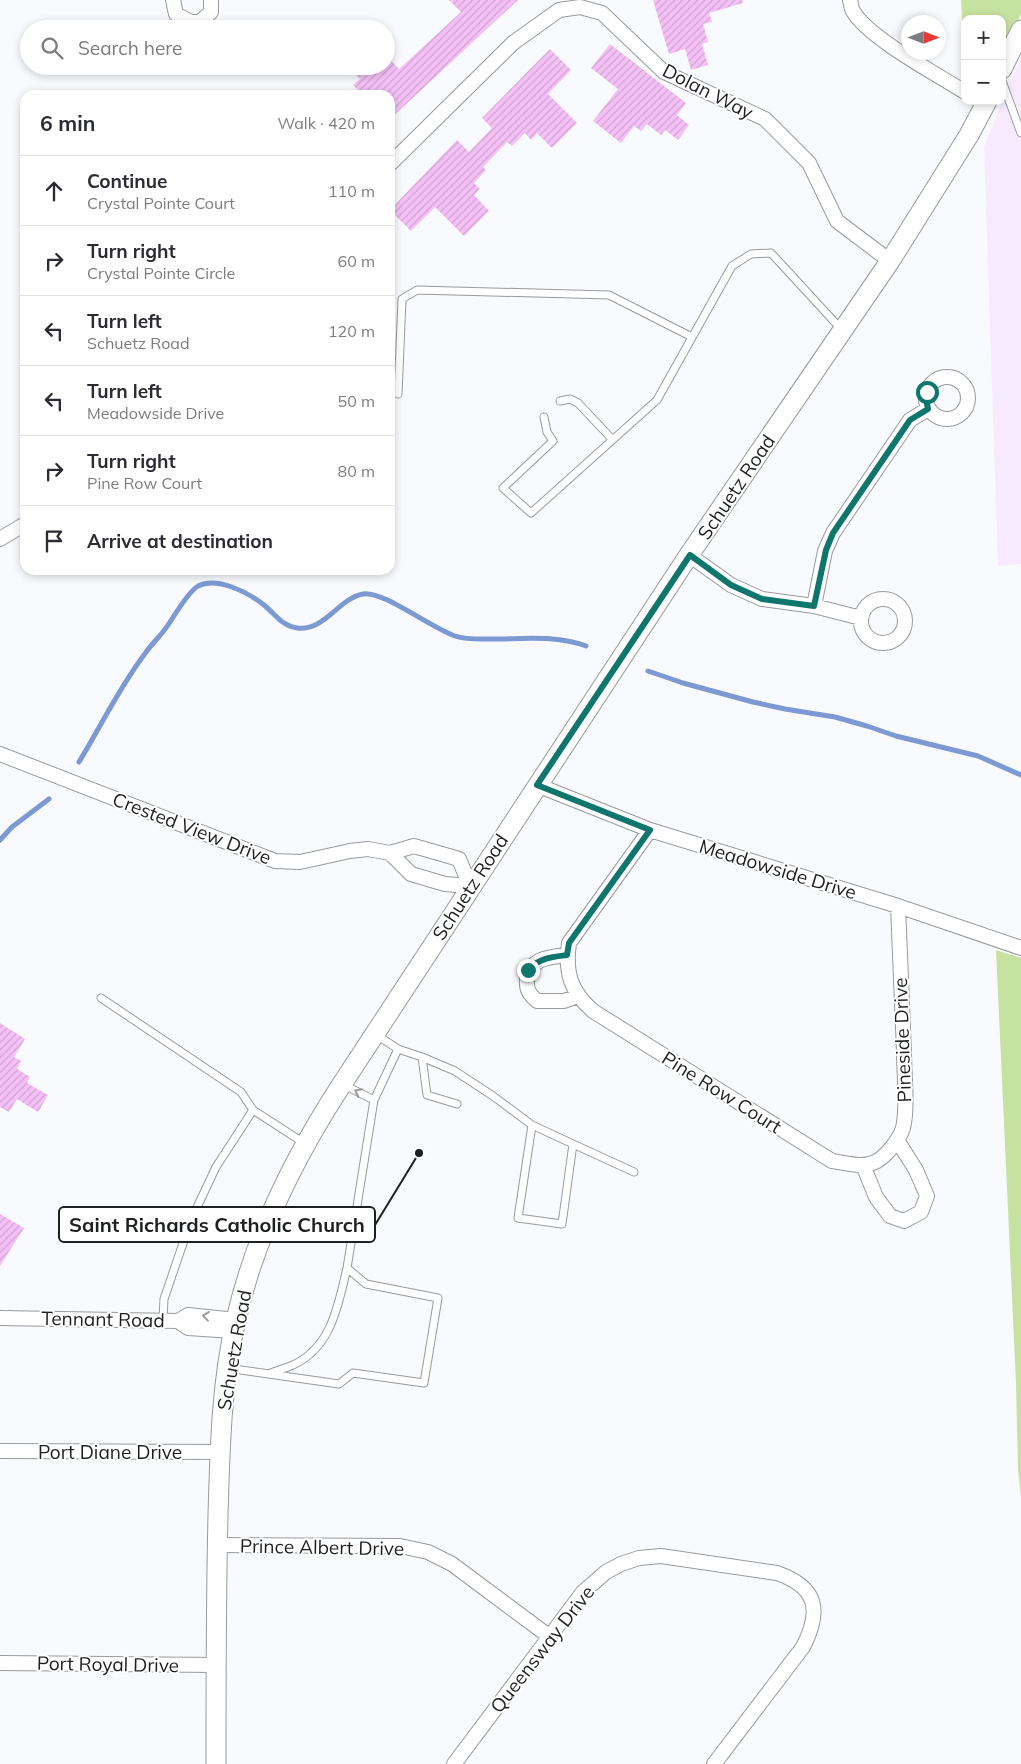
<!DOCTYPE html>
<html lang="en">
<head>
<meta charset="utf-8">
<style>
  body { margin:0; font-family:Mulish,sans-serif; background:#f7f7f7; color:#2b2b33 }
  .controls { position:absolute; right:15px; top:15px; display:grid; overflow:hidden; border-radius:10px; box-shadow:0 2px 8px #0003 }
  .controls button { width:45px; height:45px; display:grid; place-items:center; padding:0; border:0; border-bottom:1px solid #e1e1e2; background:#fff; color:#2b2b33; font:25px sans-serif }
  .compass { position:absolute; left:901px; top:15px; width:45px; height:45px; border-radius:50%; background:#fff; box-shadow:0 2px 8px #0003; rotate:90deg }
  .stop { position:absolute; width:15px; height:15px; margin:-11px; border:4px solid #0f766e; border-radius:50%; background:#fff }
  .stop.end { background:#0f766e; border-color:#fff; box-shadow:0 1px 5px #0008 }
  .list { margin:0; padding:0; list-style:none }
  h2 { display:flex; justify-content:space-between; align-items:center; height:65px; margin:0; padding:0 20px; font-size:21px }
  h2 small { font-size:16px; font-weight:400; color:#7c7c81 }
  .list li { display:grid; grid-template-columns:32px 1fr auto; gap:15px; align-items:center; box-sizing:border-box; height:70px; padding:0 20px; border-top:1px solid #e1e1e2 }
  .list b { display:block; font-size:19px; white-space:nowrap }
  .list p { margin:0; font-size:16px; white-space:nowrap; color:#7c7c81 }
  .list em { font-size:16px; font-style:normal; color:#7c7c81 }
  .icon { flex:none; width:28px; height:28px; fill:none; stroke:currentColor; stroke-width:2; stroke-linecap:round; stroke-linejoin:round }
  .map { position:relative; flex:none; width:1021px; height:1764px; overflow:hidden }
  .search { position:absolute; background:#fff; box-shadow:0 2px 8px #0003; left:20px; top:20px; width:375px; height:55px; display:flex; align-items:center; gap:12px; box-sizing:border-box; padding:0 18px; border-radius:28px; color:#7c7c81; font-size:19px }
  .panel { position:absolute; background:#fff; box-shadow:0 2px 8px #0003; left:20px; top:90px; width:375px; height:485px; border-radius:15px }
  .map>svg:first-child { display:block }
  .industrial { fill:#f7eafe }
  .grass { fill:#c6e2a0 }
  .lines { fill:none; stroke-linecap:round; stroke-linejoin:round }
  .stream { stroke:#7d99d4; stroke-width:5 }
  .building { fill:url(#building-hatch) }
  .lane-casing { stroke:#989a9d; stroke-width:9 }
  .street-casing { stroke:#989a9d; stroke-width:16 }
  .secondary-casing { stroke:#989a9d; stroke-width:21 }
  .lane { stroke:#fff; stroke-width:7 }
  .street { stroke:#fff; stroke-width:14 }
  .secondary { stroke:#fff; stroke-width:19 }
  .oneway { stroke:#9a9a9b }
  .route { stroke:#0f766e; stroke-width:6 }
  .labels { text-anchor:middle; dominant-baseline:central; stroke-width:4; stroke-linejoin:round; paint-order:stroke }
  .street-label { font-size:19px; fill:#1e1f20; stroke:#fff }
  .leader { fill:none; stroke:#1e1f20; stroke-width:2 }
  .callout-dot { fill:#1e1f20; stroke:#fff; stroke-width:2 }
  .callout { fill:#fff; stroke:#1e1f20; stroke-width:2 }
  .callout-label { font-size:20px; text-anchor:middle; font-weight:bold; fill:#1e1f20 }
</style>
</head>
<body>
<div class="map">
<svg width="1021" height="1764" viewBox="0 0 1021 1764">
  <defs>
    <pattern id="building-hatch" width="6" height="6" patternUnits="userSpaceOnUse" patternTransform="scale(1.25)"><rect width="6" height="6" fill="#f4c0f6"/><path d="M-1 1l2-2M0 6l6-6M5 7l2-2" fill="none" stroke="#d1a5d3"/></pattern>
  </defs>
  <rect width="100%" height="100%" fill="#f8fafd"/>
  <path class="industrial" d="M1021,57V564L998,566L984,147Z"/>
  <path class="grass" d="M961,0H1021V14L1002,53V19H965V75Z
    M996,950L1021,958V1496L1018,1470L1016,1383Z"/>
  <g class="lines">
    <path class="stream" d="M648,671L683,683L753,702L785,709L835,717L867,726L896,736L978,756L1021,775
      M79,762C101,726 119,688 144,655C151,644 161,636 168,625C175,615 187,593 198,586C217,576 249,593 264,605C275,614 282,626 297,628C324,632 339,598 363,594C382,590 431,628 455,636C467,640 480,639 492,639C524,639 556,635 586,646
      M0,840L12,827L49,799"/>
  </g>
  <path class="building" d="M449,0H518L390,119V95H363L353,85L360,79L349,66H386V55L399,69L461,12Z
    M653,0H742L743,3L709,13L712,22L703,24L708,42L702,44L708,65L691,70L685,49L669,54Z
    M610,44L686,103L677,115L689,125L678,140L665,130L661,135L647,124L641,131L634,126L621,143L593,121L618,89L591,68Z
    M550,49L571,70L548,94L577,123L552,148L537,133L531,140L525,133L512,146L507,142L483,167L486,170L474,183L480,189L474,195L489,211L464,236L435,207L411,231L390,210L457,140L469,152L492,128L482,118Z
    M0,1023L25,1039L14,1057L21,1061L17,1069L30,1077L27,1083L48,1095L38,1112L17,1099L9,1112L0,1107Z
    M0,1214L24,1228L0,1266Z"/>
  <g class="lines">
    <defs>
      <path id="lane" d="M1002,81L1021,133
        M398,394L402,299L417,290L609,295L692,337
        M560,401L570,399L578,403L612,439
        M544,417L547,432L553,441L503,488L531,513L657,400L732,266L751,254L771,253L841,329
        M101,998L241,1092L253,1110
        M375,1034L398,1049L422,1057L455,1071L493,1096L532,1125L573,1144L562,1224L518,1218L532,1125
        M422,1057L427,1095L457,1104
        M344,1085L374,1100
        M573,1144L634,1172
        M163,1320L164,1299L191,1220L216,1167L253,1110L304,1143
        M227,1368L339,1384L353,1373L424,1383L438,1298L366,1284L347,1268L374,1100L398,1049
        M271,1373C278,1370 286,1368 293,1365C332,1347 338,1305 347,1268"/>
      <path id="street" d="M173,0L176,14L191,22H200L211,12V0
        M850,0C851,3 851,8 853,11C867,37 938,75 965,92
        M390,164L513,43L559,10L580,7L602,13L664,72L765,119L809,163L837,221L890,261
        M926 398a21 21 0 1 1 42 0a21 21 0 1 1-42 0Z
        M0,539L25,524
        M689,555L731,585L762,599L814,606L861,618
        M861 621a22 22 0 1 1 44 0a22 22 0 1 1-44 0Z
        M814,606L825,551L833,533L910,420L928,409
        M0,754L275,861L300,862L350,851L368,849L390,853L411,874L445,884L470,886L459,859L414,846L390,853
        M537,785L650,830L898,906L1021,948
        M650,830L569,943C565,972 570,991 593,1011L832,1161C847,1163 863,1169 877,1161C887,1155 899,1140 903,1128C908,1108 904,1074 904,1052C902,1003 900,955 898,906
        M567,955C548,957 530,958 527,980C526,990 530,995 537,1001H564L578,996
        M863,1165L876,1197L890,1216L904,1221L921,1212L927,1196L916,1170L897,1140
        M0,1318L178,1321L188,1328L233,1331
        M178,1321L188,1315L236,1320
        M0,1451L219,1452
        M217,1545L400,1546L428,1552L452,1564L550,1637
        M0,1663L217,1665
        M454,1764L583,1592L606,1572L621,1564L639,1558L661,1556L777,1573C817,1587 822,1610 803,1647L714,1764"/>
      <path id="secondary" d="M1002,69L1021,30
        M216,1764C216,1681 216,1598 218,1515C220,1450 221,1384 236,1320C255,1235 295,1156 342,1084L689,555L890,261L969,135L987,101"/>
    </defs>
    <use href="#lane" class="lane-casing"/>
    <use href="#street" class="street-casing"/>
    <use href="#secondary" class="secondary-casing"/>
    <use href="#lane" class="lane"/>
    <use href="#street" class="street"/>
    <use href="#secondary" class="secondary"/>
  </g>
  <defs><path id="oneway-chevron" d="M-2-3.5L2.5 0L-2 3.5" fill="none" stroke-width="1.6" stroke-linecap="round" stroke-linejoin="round" transform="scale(1.25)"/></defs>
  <g class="oneway">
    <use href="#oneway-chevron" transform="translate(358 1092) rotate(-153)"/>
    <use href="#oneway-chevron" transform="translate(206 1316) rotate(-173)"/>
  </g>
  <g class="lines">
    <path class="route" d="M528,970C539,958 552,957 567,955L569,943L650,830L537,785L690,555L731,585L762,599L814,606L826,550L833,533L910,420L928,409L926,399L927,392"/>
  </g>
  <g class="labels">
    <g class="street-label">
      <text transform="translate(708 91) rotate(27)">Dolan Way</text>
      <text transform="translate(736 487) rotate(-56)">Schuetz Road</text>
      <text transform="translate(192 828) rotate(21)">Crested View Drive</text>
      <text transform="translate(778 869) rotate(17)">Meadowside Drive</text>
      <text transform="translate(470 887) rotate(-57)">Schuetz Road</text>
      <text transform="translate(902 1040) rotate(-92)">Pineside Drive</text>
      <text transform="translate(722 1092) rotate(32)">Pine Row Court</text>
      <text transform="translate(103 1319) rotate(1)">Tennant Road</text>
      <text transform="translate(234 1350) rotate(-80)">Schuetz Road</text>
      <text x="110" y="1452">Port Diane Drive</text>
      <text transform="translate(322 1547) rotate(1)">Prince Albert Drive</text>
      <text transform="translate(542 1649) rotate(-52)">Queensway Drive</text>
      <text transform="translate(108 1664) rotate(1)">Port Royal Drive</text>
    </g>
  </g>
  <path class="leader" d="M419 1153L375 1225"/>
  <circle class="callout-dot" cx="419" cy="1153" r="5"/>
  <rect class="callout" x="59" y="1207" width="316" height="35" rx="5"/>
  <g class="callout-label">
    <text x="217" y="1232">Saint Richards Catholic Church</text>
  </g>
</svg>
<div class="controls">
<button>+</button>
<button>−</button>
</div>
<svg class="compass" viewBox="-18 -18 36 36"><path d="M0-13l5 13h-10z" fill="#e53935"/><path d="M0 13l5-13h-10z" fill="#7c7c81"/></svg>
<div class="stop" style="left:927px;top:392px"></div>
<div class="stop end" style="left:528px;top:970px"></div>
<div class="search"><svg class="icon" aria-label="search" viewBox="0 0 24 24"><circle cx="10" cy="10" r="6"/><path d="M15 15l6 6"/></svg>Search here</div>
<section class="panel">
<h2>6 min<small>Walk · 420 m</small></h2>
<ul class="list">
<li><svg class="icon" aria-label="ahead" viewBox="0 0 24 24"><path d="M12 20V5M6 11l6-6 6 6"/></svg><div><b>Continue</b><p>Crystal Pointe Court</p></div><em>110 m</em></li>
<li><svg class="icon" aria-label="right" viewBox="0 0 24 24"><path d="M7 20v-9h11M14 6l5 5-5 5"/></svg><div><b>Turn right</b><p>Crystal Pointe Circle</p></div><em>60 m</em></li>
<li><svg class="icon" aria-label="left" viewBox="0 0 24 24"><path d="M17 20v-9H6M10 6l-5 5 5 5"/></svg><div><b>Turn left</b><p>Schuetz Road</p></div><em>120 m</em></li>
<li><svg class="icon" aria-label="left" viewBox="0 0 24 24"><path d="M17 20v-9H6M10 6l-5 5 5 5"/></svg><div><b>Turn left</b><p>Meadowside Drive</p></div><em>50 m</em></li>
<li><svg class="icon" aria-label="right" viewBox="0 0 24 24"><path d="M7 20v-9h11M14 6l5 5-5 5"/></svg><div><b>Turn right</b><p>Pine Row Court</p></div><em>80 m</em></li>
<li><svg class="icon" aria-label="arrive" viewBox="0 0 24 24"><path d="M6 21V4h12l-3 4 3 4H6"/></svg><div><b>Arrive at destination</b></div></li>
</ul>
</section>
</div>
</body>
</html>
